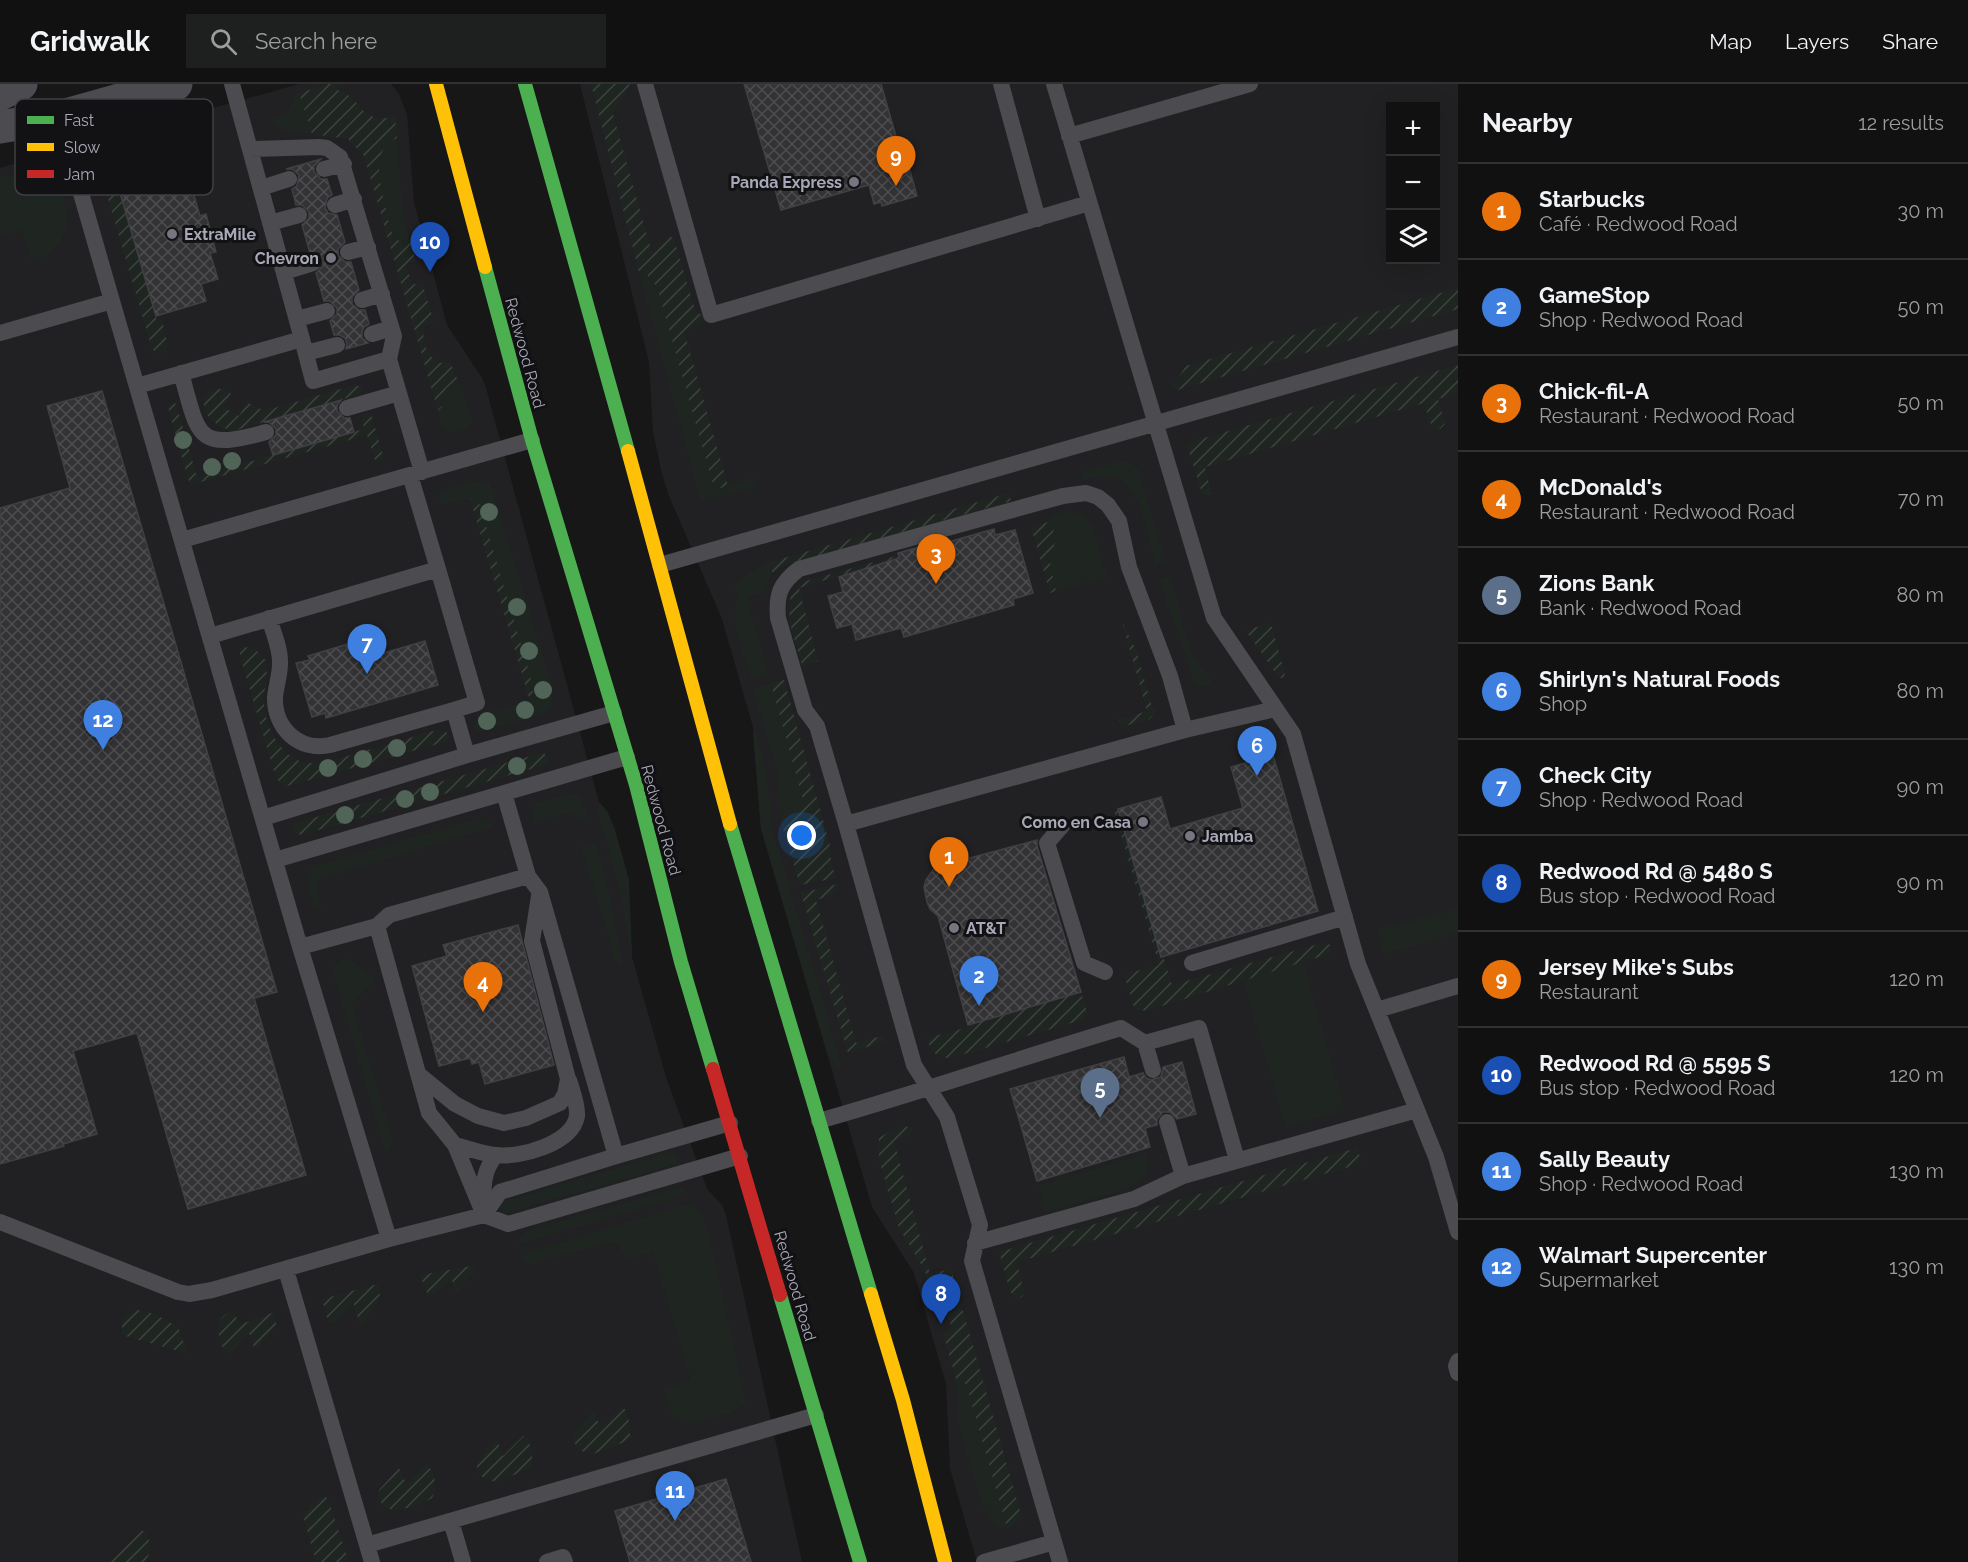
<!DOCTYPE html>
<html lang="en">
<head>
<meta charset="utf-8">
<style>
  body { margin:0; font-family:Raleway,sans-serif; background:#1e1f1f; color:#f1f3f6 }
  .controls { position:absolute; right:18px; top:18px; display:grid; overflow:hidden; border-radius:0px; box-shadow:0 6px 24px #0002 }
  .controls button { width:54px; height:54px; display:grid; place-items:center; padding:0; border:0; border-bottom:2px solid #303131; background:#111; color:#f1f3f6; font:30px sans-serif }
  .you { position:absolute; left:802px; top:752px; width:21px; height:21px; margin:-15px; border:4px solid #fff; border-radius:50%; background:#1a73e8; box-shadow:0 0 0 9px #1a73e833 }
  .badge { display:grid; place-items:center; width:39px; height:39px; border-radius:50%; background:#2563eb; color:#fff; font-size:20px; font-weight:700 }
  .pin { position:absolute; translate:-50% -50px; filter:drop-shadow(0 2px 3px #0008) }
  .pin::after { content:''; position:absolute; top:32px; width:21px; height:18px; background:inherit; clip-path:polygon(0 0,100% 0,50% 100%) }
  .list { margin:0; padding:0; list-style:none }
  h2 { display:flex; justify-content:space-between; align-items:center; height:78px; margin:0; padding:0 24px; font-size:26px }
  h2 small { font-size:20px; font-weight:400; color:#9c9d9f }
  .list li { display:grid; grid-template-columns:39px 1fr auto; gap:18px; align-items:center; box-sizing:border-box; height:96px; padding:0 24px; border-top:2px solid #303131 }
  .list b { display:block; font-size:22px; white-space:nowrap }
  .list p { margin:0; font-size:20px; white-space:nowrap; color:#9c9d9f }
  .list em { font-size:20px; font-style:normal; color:#9c9d9f }
  .icon { flex:none; width:33px; height:33px; fill:none; stroke:currentColor; stroke-width:2; stroke-linecap:round; stroke-linejoin:round }
  .map { position:relative; flex:none; width:1458px; height:1478px; overflow:hidden }
  header { display:flex; align-items:center; gap:36px; box-sizing:border-box; height:84px; padding:0 30px; background:#111; border-bottom:2px solid #303131 }
  header strong { font-size:28px }
  nav { display:flex; gap:33px; margin-inline-start:auto; font-size:21px }
  .search { width:420px; height:54px; background:#1e1f1f; display:flex; align-items:center; gap:15px; box-sizing:border-box; padding:0 21px; border-radius:0px; color:#9c9d9f; font-size:22px }
  main { display:flex }
  aside { flex:1; background:#111 }
  .map>svg:first-child { display:block }
  .built { fill:#212123; fill-rule:evenodd }
  .green { fill:#1f2621 }
  .garden { fill:url(#garden-furrows) }
  .building { fill:url(#building-cross-hatch); stroke:#403f43; stroke-width:1.5 }
  .lines { fill:none; stroke-linecap:round; stroke-linejoin:round }
  .lane { stroke:#4b4b50; stroke-width:16 }
  .street { stroke:#4b4b50; stroke-width:33 }
  .fast { stroke:#4caf50; stroke-width:14 }
  .slow { stroke:#ffc107; stroke-width:14 }
  .jam { stroke:#c62828; stroke-width:14 }
  .tree { fill:#506457 }
  .poi-dot { fill:#757680; stroke:#121113; stroke-width:2 }
  .labels { text-anchor:middle; dominant-baseline:central; stroke-width:6; stroke-linejoin:round; paint-order:stroke }
  .poi-label { font-size:16px; font-weight:bold; fill:#a8a9b8; stroke:#121113; text-anchor:end }
  .street-label { font-size:16px; fill:#a8a9b8; stroke:#121113 }
  .key { fill:#121113; stroke:#3f3f45; stroke-width:1.5 }
  .key-label { font-size:16px; fill:#a8a9b8 }
</style>
</head>
<body>
<header>
<strong>Gridwalk</strong>
<div class="search"><svg class="icon" aria-label="search" viewBox="0 0 24 24"><circle cx="10" cy="10" r="6"/><path d="M15 15l6 6"/></svg>Search here</div>
<nav><a>Map</a><a>Layers</a><a>Share</a></nav>
</header>
<main>
<div class="map">
<svg width="1458" height="1478" viewBox="0 0 1458 1478">
  <defs>
    <pattern id="garden-furrows" width="10" height="10" patternUnits="userSpaceOnUse" patternTransform="scale(1.5)"><rect width="10" height="10" fill="#1f2621"/><path d="M-1 1l2-2M0 10L10 0M9 11l2-2" fill="none" stroke="#3d433f"/></pattern>
    <pattern id="building-cross-hatch" width="8" height="8" patternUnits="userSpaceOnUse" patternTransform="scale(1.5)"><rect width="8" height="8" fill="#333335"/><path d="M0 0l8 8M0 8l8-8" fill="none" stroke="#4e4e50"/></pattern>
  </defs>
  <rect width="100%" height="100%" fill="#171717"/>
  <path class="built" d="M299,0H391L399,10L407,30L414,118L447,241L482,294L486,304L599,718L607,727L614,743L627,789L632,873L666,993L707,1105L722,1121L726,1131L802,1478H0V84Z
    M580,0H1458V1478H977L950,1385L946,1300L914,1189L872,1123L761,745L753,643L722,535L669,412L662,390L653,348L649,278ZM1390,22H1436V176H1390Z"/>
  <path class="green" d="M296,9H299L312,50C297,49 277,50 271,34L287,29Z
    M397,54L403,133L410,157L406,158L394,153C385,128 364,68 397,54Z
    M25,83C71,97 85,153 37,176L31,174L22,146L0,152V93L25,90Z
    M639,188L652,196L659,209L714,404L719,405L751,395H754L758,402L701,418Z
    M458,297L473,337C465,346 453,353 442,343L438,327L442,323C441,310 445,301 458,297Z
    M1122,377L1132,380L1139,387L1165,477L1155,481C1149,457 1141,401 1115,393C1104,390 1093,394 1083,397L1080,388Z
    M470,398L490,399L551,598L552,623L542,630L479,648L474,642L477,634L484,630L535,615L517,548L478,415L473,414L444,421L439,417L440,408Z
    M1069,427L1084,432L1092,440L1107,493L1056,507L1050,478L1055,458L1050,431Z
    M767,479L773,489L767,498L763,509L750,512L748,518L768,590L752,595C745,572 726,532 740,510L733,505C741,493 754,485 767,479Z
    M1170,492L1192,570L1210,594V600C1204,604 1199,604 1194,598L1181,555L1167,521L1160,494Z
    M771,600L805,722C800,733 792,734 781,738L778,690L753,605Z
    M753,649L756,650L767,692L771,741L841,979L838,985L827,968L761,745Z
    M576,709L579,710L589,733L578,736L574,727L535,739L532,725L536,719Z
    M599,718L607,727L614,743L629,796L632,873L620,806L599,731Z
    M477,735L488,737L493,743L318,795L319,801L316,802L322,822L314,823L307,793L313,783Z
    M596,758L608,805L623,881L617,878L615,874L581,762Z
    M1458,825V849L1384,870L1378,847L1379,845Z
    M344,875H349L375,894V897L352,919L393,1059L386,1071L334,890L333,884L340,876Z
    M1303,878L1345,1026L1286,1043L1243,896Z
    M671,1068L676,1069L678,1075L676,1080L506,1129L500,1125L502,1118Z
    M1146,1070C1148,1079 1148,1086 1143,1093C1133,1107 1065,1122 1046,1128L1038,1102Z
    M684,1103L682,1111L676,1114L526,1158H518L521,1151L527,1147L670,1106Z
    M694,1120L702,1131L709,1150L746,1320L728,1330L689,1340L674,1333L663,1308L666,1304L691,1296L653,1167L630,1175L626,1174L618,1160L609,1158L528,1181L522,1177L520,1173L530,1168L684,1121Z
    M956,1295L966,1300L1007,1444L996,1443L983,1422L959,1342Z"/>
  <path class="garden" d="M329,0H337V6C364,13 356,40 395,33L397,54C369,66 381,103 386,125C388,134 389,145 394,152C398,158 404,159 410,157L416,177L406,180L412,201L422,198L434,238L425,241C420,254 427,271 438,279L450,278L458,297C446,301 440,310 442,323L438,327L364,72L348,55L312,50L299,9Z
    M591,0H630L613,30L652,169L670,152L674,155L696,229L703,231L705,236L702,241L684,247L728,402L716,405L712,397L657,203L648,192L639,188Z
    M179,54L193,105L176,110L120,109L157,237L162,236L168,261L166,268L158,270L152,265L102,94L100,79L107,64L119,70L129,69C144,98 172,84 171,57Z
    M1458,204V225L1177,306L1172,303L1186,282Z
    M1458,281V309L1438,315L1445,340L1440,345L1432,343L1424,319L1205,383L1211,408L1208,411L1202,409L1189,368L1188,360L1190,358Z
    M355,301L362,303L360,310L233,347C217,343 197,329 206,311C214,304 222,303 231,309L223,323L239,332L247,318L264,327Z
    M172,319H175L177,323L197,393L364,345L361,330L368,329L372,333L384,375L380,378L375,376L367,351L190,401L169,328V321Z
    M1009,409L1011,417L786,481L773,489L767,479Z
    M475,414L478,415L530,591L534,616L530,617L470,415Z
    M1052,437L1055,458L1050,478L1056,507L1050,509L1031,443Z
    M899,471V474L799,504L818,577L802,581C796,556 774,511 806,497Z
    M1122,538L1136,566L1153,626H1156L1150,635L1128,641L1121,640L1119,636L1147,627Z
    M1268,539L1272,543L1285,590L1283,594H1279L1246,547Z
    M244,563C279,568 263,596 264,618C264,642 283,678 309,679C326,680 342,673 358,669C385,661 411,653 437,646L446,648L449,651L448,657L292,701C283,703 279,699 275,691L240,572V565Z
    M784,596L830,761L831,778L836,794L800,801L781,738C792,734 803,732 804,719L771,600Z
    M541,669H544L547,673V679L545,681L301,751L294,748L293,743L299,738Z
    M1118,725L1172,901L1326,858L1330,861L1332,869L1146,927L1136,925L1133,921L1125,893L1129,889L1159,881L1114,727Z
    M838,800C839,813 825,813 816,816L856,959L882,952L886,957L848,969L801,809Z
    M1081,908L1087,928L1082,936L951,974C935,974 931,967 927,954L969,943L968,941Z
    M906,1042L912,1045L911,1051L894,1057L930,1190L947,1186L952,1188L1020,1427C1021,1435 1015,1441 1007,1444L966,1300L956,1295L943,1249L952,1246L948,1231L939,1233L925,1187L899,1144L879,1076V1054L892,1046Z
    M1357,1064L1362,1079L1356,1081L1017,1178L1024,1209L1022,1213L1016,1215L1010,1207L999,1168Z
    M477,1181L474,1188L456,1208L452,1196L433,1210L428,1211L420,1191Z
    M378,1200L380,1213L361,1243L353,1218L334,1239L328,1237L322,1215Z
    M138,1226L155,1230L178,1243L186,1265L185,1269L122,1251V1238L125,1231Z
    M229,1228L236,1232L239,1241L272,1229L277,1241L255,1266L249,1249L232,1267L227,1269L224,1267C219,1252 212,1237 229,1228Z
    M620,1324L625,1325L630,1340V1354L627,1357L593,1370L581,1367L575,1360L573,1350L594,1328L601,1344Z
    M523,1352L527,1353L532,1368V1382L529,1385L496,1398L484,1395L478,1388L476,1378L497,1356L503,1372Z
    M427,1380C435,1389 438,1403 432,1414C417,1423 376,1438 379,1406L399,1384L406,1400Z
    M325,1412L328,1415L349,1478H316L303,1431L318,1415Z
    M142,1446C152,1454 153,1469 144,1478H110Z"/>
  <path class="building" d="M744,0H881L901,70L905,69L917,112L882,122L881,118L874,120L869,101L781,126Z
    M321,75L314,82V88L321,95H327L332,111L327,114L325,124L328,129L337,131L345,158L338,165V171L345,178H351L359,206L352,213V220L359,226H365L369,240L364,243L362,248V254L368,259L346,265L347,259L345,254L340,251H334L330,237L337,230V224L330,217H324L316,189L323,182V175L316,169H310L302,141L309,134V128L302,121H296L292,105L297,102L299,91L292,85H286Z
    M171,94L176,110L192,105L200,132L206,130L216,168L210,169L218,195L201,200L206,217L156,232L120,109Z
    M102,307L277,908L254,914L306,1091L188,1125L137,949L73,967L97,1050L63,1060L64,1062L0,1080V424L70,404L47,322Z
    M341,316L337,321V327L344,334H350L354,348L273,371L269,358L276,351V345L269,338H264Z
    M994,445L995,451L1015,446L1033,509L1013,515L1014,521L904,553L901,544L856,556L852,540L837,544L828,512L843,508L839,493L899,474L898,469L926,461L927,464Z
    M361,556L363,563L374,560L377,571L425,557L438,601L326,634L325,629L312,633L296,579L310,576L308,572Z
    M1273,671L1318,827L1161,873L1118,725L1161,713L1170,745L1243,724L1231,683Z
    M1037,756V762L1081,908L968,941L938,832L930,825L927,818L924,803L926,796L935,783L951,775L959,777Z
    M518,841L554,981L485,1000L479,978L472,980L470,974L439,982L412,882L447,872L443,861Z
    M1124,973L1129,993L1143,989L1146,994L1151,996L1161,993L1163,983L1182,978L1196,1030L1177,1035L1170,1028H1163L1157,1035V1041L1145,1044L1150,1063L1037,1097L1010,1005Z
    M726,1395L751,1478H630L615,1427Z"/>
  <g class="lines">
    <path class="lane" d="M645,0L711,231L1089,119
      M1001,0L1038,135
      M1054,0L1214,534L1293,650L1358,880L1436,1073L1458,1148
      M1069,52L1250,0
      M250,65L319,63L327,64L340,73L394,252L389,275L422,388
      M324,85L344,80
      M261,104L289,95
      M335,121L354,115
      M270,139L299,131
      M348,168L368,163
      M284,188L313,179
      M362,216L382,210
      M112,217L300,863L389,1155
      M297,235L327,227
      M0,249L112,217L59,33
      M372,250L391,244
      M302,255L313,297L389,275
      M306,269L337,261
      M181,289C199,352 195,368 266,348
      M137,302L302,255L232,0
      M347,324L399,309
      M410,391L438,485
      M182,456L532,356
      M660,481L1458,253
      M269,534C273,548 281,565 280,580C280,591 276,602 275,613C274,644 299,668 330,661L454,626
      M210,552L438,485L477,619L454,626L467,671
      M504,709L528,792L540,808L616,1072
      M263,734L467,671L614,629
      M846,740L817,642L805,626L778,534C776,511 780,499 799,485L1063,412L1086,409L1098,413L1108,421L1119,437L1129,483L1170,592L1185,646
      M1062,742L1047,759L1084,879L1105,888
      M275,776L627,673
      M300,863L377,842
      M1192,879L1345,833
      M1377,926L1458,902
      M1145,959L1153,986
      M418,990L455,1020L478,1032L504,1039L526,1034L560,1019L565,1010L568,995L532,857L539,812
      M819,1037C921,1008 1020,974 1121,944L1145,959L1199,944L1237,1076
      M1167,1038L1183,1092
      M455,1061C468,1064 482,1070 496,1071C520,1074 572,1060 577,1032C578,1021 572,1006 569,996
      M484,1121C483,1101 483,1087 496,1071
      M484,1131L455,1061L429,1029L377,842L389,831L528,792
      M484,1131L500,1108L616,1072L730,1039
      M0,1138L178,1208L189,1210L212,1206L389,1155L484,1131L508,1140L740,1072
      M975,1159L1134,1115L1183,1092L1417,1026
      M286,1186L372,1478
      M1458,1277L1456,1282L1458,1289
      M451,1437L463,1478
      M367,1461L816,1331
      M547,1478L563,1473L565,1478
      M984,1478L1054,1458
      M1060,1478L972,1177L980,1141L947,1033L914,981L846,740L1185,646L1275,625"/>
    <path class="street" d="M0,10L21,0
      M0,43L59,33L176,0"/>
    <path class="fast" d="M525,0L628,367
      M485,183L532,356L636,701L681,878L713,985
      M730,740L871,1210
      M780,1211L860,1478"/>
    <path class="slow" d="M436,0L485,183
      M628,367L730,740
      M871,1210L903,1316L945,1478"/>
    <path class="jam" d="M713,985L780,1211"/>
  </g>
  <g class="tree">
    <circle cx="183" cy="356" r="9"/>
    <circle cx="232" cy="377" r="9"/>
    <circle cx="212" cy="383" r="9"/>
    <circle cx="489" cy="428" r="9"/>
    <circle cx="517" cy="523" r="9"/>
    <circle cx="529" cy="567" r="9"/>
    <circle cx="543" cy="606" r="9"/>
    <circle cx="525" cy="626" r="9"/>
    <circle cx="487" cy="637" r="9"/>
    <circle cx="397" cy="664" r="9"/>
    <circle cx="363" cy="675" r="9"/>
    <circle cx="517" cy="682" r="9"/>
    <circle cx="328" cy="684" r="9"/>
    <circle cx="430" cy="708" r="9"/>
    <circle cx="405" cy="715" r="9"/>
    <circle cx="345" cy="731" r="9"/>
  </g>
  <g class="poi-dot">
    <circle cx="854" cy="98" r="6"/>
    <circle cx="172" cy="150" r="6"/>
    <circle cx="331" cy="174" r="6"/>
    <circle cx="1143" cy="738" r="6"/>
    <circle cx="1190" cy="752" r="6"/>
    <circle cx="954" cy="844" r="6"/>
  </g>
  <g class="labels">
    <g class="poi-label">
      <text x="842" y="98">Panda Express</text>
      <text x="184" y="150" text-anchor="start">ExtraMile</text>
      <text x="319" y="174">Chevron</text>
      <text x="1131" y="738">Como en Casa</text>
      <text x="1202" y="752" text-anchor="start">Jamba</text>
      <text x="966" y="844" text-anchor="start">AT&amp;T</text>
    </g>
    <g class="street-label">
      <text transform="translate(525 269) rotate(75)">Redwood Road</text>
      <text transform="translate(661 736) rotate(75)">Redwood Road</text>
      <text transform="translate(795 1202) rotate(74)">Redwood Road</text>
    </g>
  </g>
  <rect x="15" y="15" width="198" height="96" rx="9" class="key"/>
  <rect x="27" y="32" width="27" height="8" fill="#4caf50"/>
  <rect x="27" y="59" width="27" height="8" fill="#ffc107"/>
  <rect x="27" y="86" width="27" height="8" fill="#c62828"/>
  <g class="key-label">
    <text x="64" y="42">Fast</text>
    <text x="64" y="69">Slow</text>
    <text x="64" y="96">Jam</text>
  </g>
</svg>
<div class="controls">
<button>+</button>
<button>−</button>
<button><svg class="icon" aria-label="layers" viewBox="0 0 24 24"><path d="M12 4l9 5-9 5-9-5zM3 14l9 5 9-5"/></svg></button>
</div>
<div class="you"></div>
<div class="pin badge" style="left:949px;top:803px;background:#e8710a">1</div>
<div class="pin badge" style="left:979px;top:922px;background:#3f7fe0">2</div>
<div class="pin badge" style="left:936px;top:500px;background:#e8710a">3</div>
<div class="pin badge" style="left:483px;top:928px;background:#e8710a">4</div>
<div class="pin badge" style="left:1100px;top:1034px;background:#5c6f8a">5</div>
<div class="pin badge" style="left:1257px;top:692px;background:#3f7fe0">6</div>
<div class="pin badge" style="left:367px;top:590px;background:#3f7fe0">7</div>
<div class="pin badge" style="left:941px;top:1240px;background:#1a4fb4">8</div>
<div class="pin badge" style="left:896px;top:102px;background:#e8710a">9</div>
<div class="pin badge" style="left:430px;top:188px;background:#1a4fb4">10</div>
<div class="pin badge" style="left:675px;top:1437px;background:#3f7fe0">11</div>
<div class="pin badge" style="left:103px;top:666px;background:#3f7fe0">12</div>
</div>
<aside>
<h2>Nearby<small>12 results</small></h2>
<ul class="list">
<li><span class="badge" style="background:#e8710a">1</span><div><b>Starbucks</b><p>Café · Redwood Road</p></div><em>30 m</em></li>
<li><span class="badge" style="background:#3f7fe0">2</span><div><b>GameStop</b><p>Shop · Redwood Road</p></div><em>50 m</em></li>
<li><span class="badge" style="background:#e8710a">3</span><div><b>Chick-fil-A</b><p>Restaurant · Redwood Road</p></div><em>50 m</em></li>
<li><span class="badge" style="background:#e8710a">4</span><div><b>McDonald's</b><p>Restaurant · Redwood Road</p></div><em>70 m</em></li>
<li><span class="badge" style="background:#5c6f8a">5</span><div><b>Zions Bank</b><p>Bank · Redwood Road</p></div><em>80 m</em></li>
<li><span class="badge" style="background:#3f7fe0">6</span><div><b>Shirlyn's Natural Foods</b><p>Shop</p></div><em>80 m</em></li>
<li><span class="badge" style="background:#3f7fe0">7</span><div><b>Check City</b><p>Shop · Redwood Road</p></div><em>90 m</em></li>
<li><span class="badge" style="background:#1a4fb4">8</span><div><b>Redwood Rd @ 5480 S</b><p>Bus stop · Redwood Road</p></div><em>90 m</em></li>
<li><span class="badge" style="background:#e8710a">9</span><div><b>Jersey Mike's Subs</b><p>Restaurant</p></div><em>120 m</em></li>
<li><span class="badge" style="background:#1a4fb4">10</span><div><b>Redwood Rd @ 5595 S</b><p>Bus stop · Redwood Road</p></div><em>120 m</em></li>
<li><span class="badge" style="background:#3f7fe0">11</span><div><b>Sally Beauty</b><p>Shop · Redwood Road</p></div><em>130 m</em></li>
<li><span class="badge" style="background:#3f7fe0">12</span><div><b>Walmart Supercenter</b><p>Supermarket</p></div><em>130 m</em></li>
</ul>
</aside>
</main>
</body>
</html>
